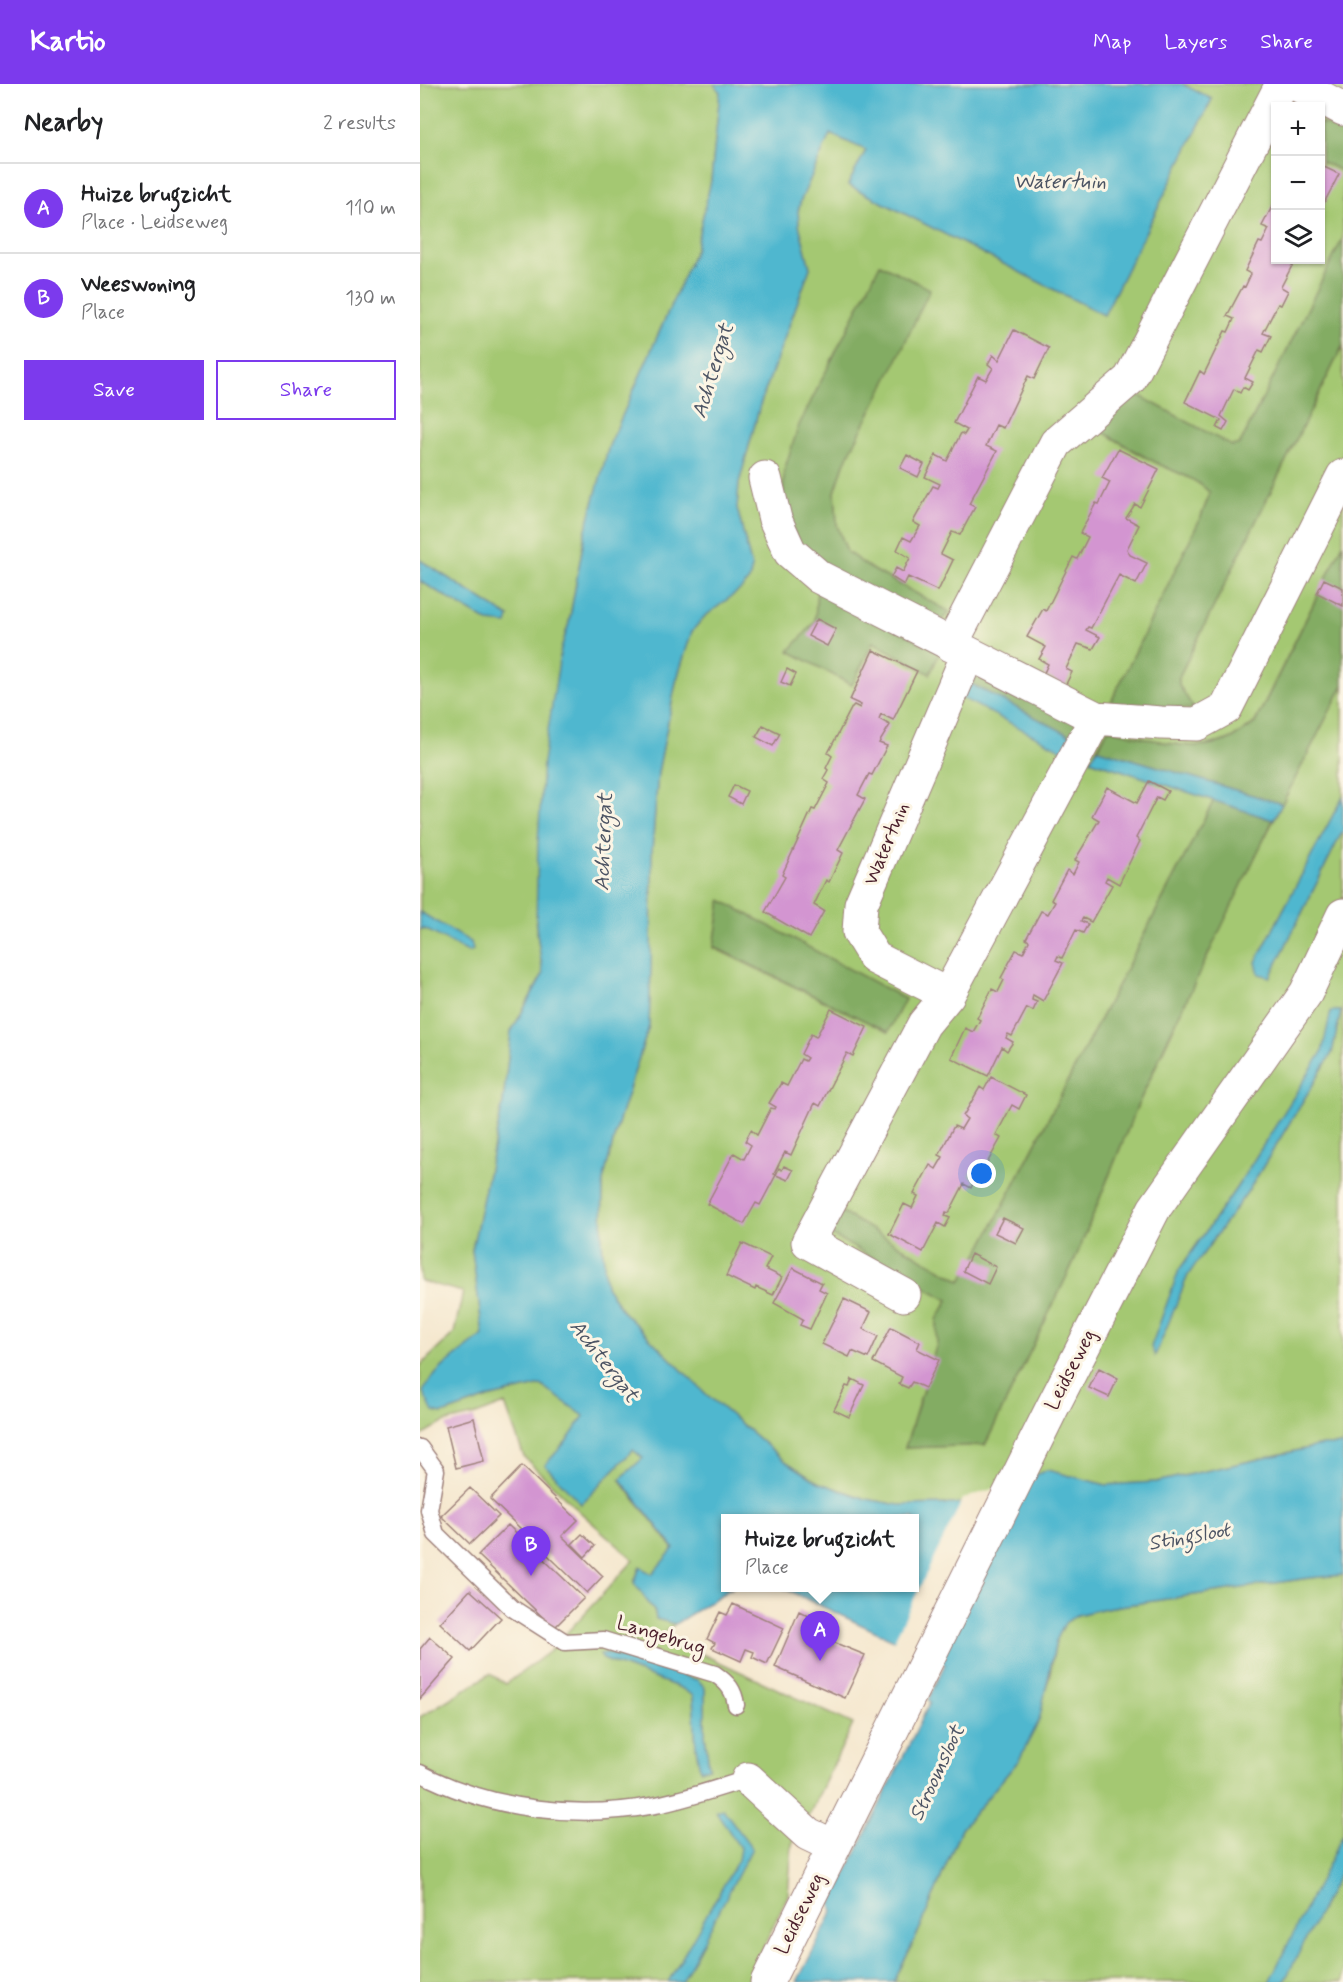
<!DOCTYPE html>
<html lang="en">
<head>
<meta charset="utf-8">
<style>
  body { margin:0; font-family:Mynerve,sans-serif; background:#f2f2f2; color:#202124 }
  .controls { position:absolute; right:18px; top:18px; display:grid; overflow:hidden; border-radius:0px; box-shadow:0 2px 4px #0004 }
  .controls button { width:54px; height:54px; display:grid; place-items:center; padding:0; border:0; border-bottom:2px solid #e0e0e0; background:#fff; color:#202124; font:30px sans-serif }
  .you { position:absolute; left:562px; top:1090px; width:21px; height:21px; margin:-15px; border:4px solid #fff; border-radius:50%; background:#1a73e8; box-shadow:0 0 0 9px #1a73e833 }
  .badge { display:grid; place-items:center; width:39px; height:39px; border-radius:50%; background:#7c3aed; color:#fff; font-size:20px; font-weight:700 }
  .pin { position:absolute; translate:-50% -50px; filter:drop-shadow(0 2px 3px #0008) }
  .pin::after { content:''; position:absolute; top:32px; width:21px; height:18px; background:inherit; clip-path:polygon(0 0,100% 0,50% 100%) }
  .popup { position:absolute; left:301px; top:1430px; width:198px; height:78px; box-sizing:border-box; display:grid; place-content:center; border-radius:0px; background:#fff; filter:drop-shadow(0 2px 4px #0005); font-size:20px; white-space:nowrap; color:#757577 }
  .popup b { font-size:22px; color:#202124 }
  .popup::after { content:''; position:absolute; left:50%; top:100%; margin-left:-12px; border:12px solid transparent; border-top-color:#fff }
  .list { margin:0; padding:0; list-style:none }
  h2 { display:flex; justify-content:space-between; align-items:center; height:78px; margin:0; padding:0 24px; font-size:26px }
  h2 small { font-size:20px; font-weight:400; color:#757577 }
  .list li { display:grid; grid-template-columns:39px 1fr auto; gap:18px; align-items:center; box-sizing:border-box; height:90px; padding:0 24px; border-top:2px solid #e0e0e0 }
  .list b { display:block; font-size:22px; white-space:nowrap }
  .list p { margin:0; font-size:20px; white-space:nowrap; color:#757577 }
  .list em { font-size:20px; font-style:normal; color:#757577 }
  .actions { display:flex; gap:12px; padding:18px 24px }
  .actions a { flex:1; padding:14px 0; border:2px solid #7c3aed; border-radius:0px; text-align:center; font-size:21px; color:#7c3aed }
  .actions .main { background:#7c3aed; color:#fff }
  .icon { flex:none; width:33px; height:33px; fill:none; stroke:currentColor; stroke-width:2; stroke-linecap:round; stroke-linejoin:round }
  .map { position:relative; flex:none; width:923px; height:1898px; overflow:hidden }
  header { display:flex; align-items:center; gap:36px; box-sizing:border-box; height:84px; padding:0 30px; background:#7c3aed; color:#fff }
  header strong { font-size:28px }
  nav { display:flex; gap:33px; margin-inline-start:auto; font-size:21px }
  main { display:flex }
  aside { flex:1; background:#fff }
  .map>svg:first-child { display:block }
  .green { fill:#a4c872; stroke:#77744e; stroke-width:1.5; fill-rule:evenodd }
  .forest { fill:#83ac64; stroke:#666648; stroke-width:1.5 }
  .water { fill:#50b7cf; stroke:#4d6b7d; stroke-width:1.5 }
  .pier { fill:#f4e6cc }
  .building { fill:#d395d1 }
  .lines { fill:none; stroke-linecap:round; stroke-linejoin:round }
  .lane-casing { stroke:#9f827c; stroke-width:19 }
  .street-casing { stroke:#9f827c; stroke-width:35 }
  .secondary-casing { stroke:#9f827c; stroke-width:35 }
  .lane { stroke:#fff; stroke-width:16 }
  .street { stroke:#fff; stroke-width:33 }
  .secondary { stroke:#fff; stroke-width:33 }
  .labels { text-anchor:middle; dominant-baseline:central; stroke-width:6; stroke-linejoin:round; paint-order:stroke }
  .street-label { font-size:20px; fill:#4a1f2b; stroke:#fcf5e5 }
  .water-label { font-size:21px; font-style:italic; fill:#4c5464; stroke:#fcf5e5 }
</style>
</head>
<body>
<header>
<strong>Kartio</strong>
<nav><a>Map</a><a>Layers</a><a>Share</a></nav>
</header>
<main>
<aside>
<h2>Nearby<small>2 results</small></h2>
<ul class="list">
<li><span class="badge">A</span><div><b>Huize brugzicht</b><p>Place · Leidseweg</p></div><em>110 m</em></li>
<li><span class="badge">B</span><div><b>Weeswoning</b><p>Place</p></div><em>130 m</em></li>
</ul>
<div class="actions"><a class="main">Save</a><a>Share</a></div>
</aside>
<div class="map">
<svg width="923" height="1898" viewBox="0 0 923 1898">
  <rect width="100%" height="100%" fill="#fcf5e5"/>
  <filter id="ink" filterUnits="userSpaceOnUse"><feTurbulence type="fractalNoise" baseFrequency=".0167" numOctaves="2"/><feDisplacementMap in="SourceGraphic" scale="12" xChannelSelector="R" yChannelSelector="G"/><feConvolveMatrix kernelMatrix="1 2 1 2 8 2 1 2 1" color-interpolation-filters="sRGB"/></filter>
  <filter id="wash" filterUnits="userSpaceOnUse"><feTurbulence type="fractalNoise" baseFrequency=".008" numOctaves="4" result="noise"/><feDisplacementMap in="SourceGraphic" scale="24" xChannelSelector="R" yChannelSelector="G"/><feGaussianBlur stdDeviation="1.35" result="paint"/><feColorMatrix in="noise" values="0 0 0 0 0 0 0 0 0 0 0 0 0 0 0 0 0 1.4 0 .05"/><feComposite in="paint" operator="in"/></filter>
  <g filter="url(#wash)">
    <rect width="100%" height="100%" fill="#f4e6cc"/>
    <path class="green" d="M0,0H294L300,8L291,97L275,167L189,362L165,449L149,539L141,565L116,842L123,890L91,948L83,1019L52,1166L63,1251L21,1286L22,1330L71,1313L121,1301L165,1332L150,1354L161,1420L213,1366L224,1375L200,1396L254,1465L232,1491L220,1483L214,1498L235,1528L236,1535L255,1540L241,1551L433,1640L390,1729L372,1760L368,1811L327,1898H0V1633L70,1590L86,1600L129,1568L214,1476L160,1428L104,1373L85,1320L56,1331L23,1339L0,1353V1282L34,1249L43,1208L0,1197V845H5L9,834L0,828V497L68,538L89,533L0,476ZM186,1569L278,1597L285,1605V1650L289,1684L280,1685L276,1663L273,1612L261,1604L183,1575Z
      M762,0H923V45L901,39L900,22H856L841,51L855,57L856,176H900L901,77L923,88V154L820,360L813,362L672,341C694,354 715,368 737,379C756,389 775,393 790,409L781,433L690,620L759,601V593L923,261V460L835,638C829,643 823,648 816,652C777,674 728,653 688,645L670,676L794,716L558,1170L541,1197L409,1122L528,1216L517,1236V1260L485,1364L565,1361L656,1173L716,1025L780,887L820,802L923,601V712L836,878L850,893L923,746V1361H902L736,1398L686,1401L627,1386L579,1406L537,1420L479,1421L446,1415L400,1399L365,1377L286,1310L203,1228L186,1202L182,1157L183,1097L197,1043L229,942L231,882L232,766L238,688L256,598L271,548L284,533L321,505L329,496L332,484L317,424L319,399L340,321L390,184L379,141L378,127L381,116L410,50L446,66L428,101L684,231L792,15ZM460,181L509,206L424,380L415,408L417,441L427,468L450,484L529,528L383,478ZM397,505L509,589L453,558L431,601L370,567L395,538ZM301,817L485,915L468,948L294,864ZM911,927H921L912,969L830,1104L768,1191L734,1271L759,1186L817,1103L903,968Z
      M923,1491V1898H474L501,1842L541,1745L599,1676L629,1595L636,1557L645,1539L657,1531L686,1524L889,1494Z"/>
    <path class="forest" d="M900,39L923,45V88L901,77Z
      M923,154V261L759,593V601L774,625L690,620L781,433L790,409C775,393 756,389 737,379C714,368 693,354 672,341L711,307L812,362L820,360Z
      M460,180L510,205L475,280L424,380L415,408L417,441L427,468L450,484L530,528L516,541L383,478L363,417L364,387L379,341Z
      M923,460V601L862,720L678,665L688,645C728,653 777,674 816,652C823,648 829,643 835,639Z
      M397,504L520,568L510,590L453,558L432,601L369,567L395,538Z
      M553,583L663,640L655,654L547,598Z
      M794,716L853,736L750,950L716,1025L656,1173L565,1361L485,1364L517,1260V1236L528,1216L397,1143L409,1121L541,1197L558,1170Z
      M301,816L485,915L468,948L294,863Z"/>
    <path class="water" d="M294,0H762L792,15L684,231L428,101L446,66L410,50L381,116L378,127L379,141L390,184L340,321L319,399L317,424L332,484L329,496L321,505L284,533L272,547L256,598L238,688L232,766L231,882L229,942L197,1043L183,1097L182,1157L186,1202L203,1228L286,1310L365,1377L400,1399L446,1415L479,1421L537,1420L579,1406L627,1386L686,1401L736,1398L903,1361H923V1491L889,1494L686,1524L657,1531L645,1539L636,1557L619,1637L599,1676L541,1745L501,1842L474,1898H377L413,1827L411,1820L510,1618L508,1616L525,1580L363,1504H494V1434H306V1504H312L255,1540L236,1535L235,1528L214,1499L220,1483L232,1490L254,1464L200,1395L223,1374L213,1366L161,1420L125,1381L149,1354L164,1332L121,1301L71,1313L22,1330L13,1328L3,1308C15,1284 42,1268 63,1251L52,1166L83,1019L91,948L123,890L116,842L118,759L123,678L141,565L149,539L165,449L189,362L275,167L291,97L300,8Z
      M0,476L89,533L87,540L68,538L0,497Z
      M547,598L655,654L648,669L540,613Z
      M678,665L862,720L853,736L670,676Z
      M923,712V746L850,893L839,890L836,878Z
      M0,828L51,858L53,866L48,868L5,845H0Z
      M911,927H921L912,969L830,1104L768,1191L735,1272L731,1263L759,1186L817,1103L902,968Z
      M186,1569L278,1596L285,1604V1650L289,1684L280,1686L276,1663L273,1612L261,1604L183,1575L180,1571Z
      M303,1725L332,1764L262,1898H248L318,1776L320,1764L296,1727Z
      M923,1750V1782L864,1898H849Z"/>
    <path class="pier" d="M578,1403L519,1580L473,1558L543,1415Z"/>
    <g id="blocks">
      <path class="building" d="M900,81L919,90L900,127Z
        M856,115V176H875L861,203L868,207L861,221L858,220L843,249L851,252L843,268L839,266L825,294L833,298L828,306L823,303L820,309L814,305L801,332L808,338L803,347L797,344L801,336L765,318L780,287L784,290L805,247L808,248L814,235L807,232L823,202L825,203L831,190L825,187L839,158L842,159L849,145L842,142Z
        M594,246L629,264L614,295L608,292L583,344L576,341L566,362L577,367L549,420L555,423L540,451L532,448L521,470L533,476L518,507L488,493L484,501L471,493L476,484L483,488L490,474L477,466L483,453L491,457L500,442L493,438L513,402L518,404L520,400L505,393L516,371L527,377L541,349L544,351L547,346L534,339L558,292L566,296L573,284L568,280L573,271L579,276Z
        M698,365L739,385L720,423L715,420L706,434L719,441L707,465L710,471L727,479L716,500L699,491L671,544L668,543L666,546L680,553L673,565L658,560L646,585L652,588L645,602L623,591L628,580L619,575L626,563L607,553L623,525L626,527L653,473L657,475L668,453L660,449L676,419L679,420L690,398L682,394Z
        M487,371L504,380L498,393L480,384Z
        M904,495L923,504V522L897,509Z
        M397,535L416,545L407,562L388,552Z
        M453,566L497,587L473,636L461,630L459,635L470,641L459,659L467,662L452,691L449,690L438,711L445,715L418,766L423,769L409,798L406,796L394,821L404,827L389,854L345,828L365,793L362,791L392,725L395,726L409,699L403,695L408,686L406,684L412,672L408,669L432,623L434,621L440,624L441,621L430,616Z
        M367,585L376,590L370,602L361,598Z
        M343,641L360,649L353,662L336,653Z
        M729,697L748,707L743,716L737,713L716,754L720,757L699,800L687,793L685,797L692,801L671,838L663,834L661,837L668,840L663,849L656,846L642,874L638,872L636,876L643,879L623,917L613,911L612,916L617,918L613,927L607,924L592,952L588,950L586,954L593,958L587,967L582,963L568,992L531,974L545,944L553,948L560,936L557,934L572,905L578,908L584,896L581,894L596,866L603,869L609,857L606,855L621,827L628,830L635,818L631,816L647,786L653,790L659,778L655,776L679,736L672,732L687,703L717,719Z
        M314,701L327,707L321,720L308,713Z
        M411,925L447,943L433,972L427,969L400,1022L395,1019L371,1071L365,1068L354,1090L356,1091L359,1084L362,1086L364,1082L373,1086L368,1096L356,1091L340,1121L336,1119L324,1140L287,1120L314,1069L324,1075L331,1061L325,1057L331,1046L337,1051L351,1024L355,1025L356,1023L349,1019L361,999L367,1002L381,975L385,977L387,974L381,970L391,950L396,953Z
        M571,993L606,1011L599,1025L592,1021L576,1051L581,1054L560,1092L551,1087L549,1092L555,1095L551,1104L544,1100L529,1129L526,1128L525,1132L530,1134L525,1143L518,1139L503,1168L469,1150L484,1120L492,1124L498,1112L494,1110L510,1081L516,1085L523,1073L519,1071L534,1042L541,1045L547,1035L543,1032L560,1003L564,1006Z
        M583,1134L604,1144L596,1159L575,1149Z
        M322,1159L351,1173L345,1185L362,1193L353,1211L336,1203L335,1206L306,1192Z
        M551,1170L576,1183L568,1200L543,1187Z
        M373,1184L402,1199L399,1205L407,1209L390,1245L380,1241L383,1235L354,1219Z
        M424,1215L451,1228L443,1245L458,1252L448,1274L432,1267L429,1273L402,1260Z
        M471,1243L500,1258L497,1265L519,1276L505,1304L492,1298L488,1304L479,1300L482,1293L453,1278Z
        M679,1284L698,1294L689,1313L669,1304Z
        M432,1295L444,1301L429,1333L414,1326L426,1302L429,1303Z
        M54,1334L64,1377L36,1384L26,1342Z
        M102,1382L158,1436L142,1452L183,1492L167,1509L70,1415Z
        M50,1404L79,1432L50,1460L21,1432Z
        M88,1441L164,1514L134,1544L58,1471Z
        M162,1450L175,1462L165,1473L152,1460Z
        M50,1506L81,1534L50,1567L20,1539Z
        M313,1520L364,1544L347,1580L332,1573L334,1568L326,1565L321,1577L292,1564L295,1559L287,1555L300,1528L307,1531Z
        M379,1527L389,1532L387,1536L416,1550L413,1558L445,1571L425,1614L355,1583Z
        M10,1553L35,1575L0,1615V1565Z"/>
    </g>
  </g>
  <g filter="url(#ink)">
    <use href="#blocks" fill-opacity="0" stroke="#9f827c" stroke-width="1.5"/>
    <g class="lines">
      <defs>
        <path id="lane" d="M0,1364L16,1386L9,1426L16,1450L92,1524L145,1558L183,1556L295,1590C308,1599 314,1606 316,1621
          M0,1689C71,1726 157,1736 236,1721C267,1715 297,1704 328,1695"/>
        <path id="street" d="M876,0L923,25
          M345,394L355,435L370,468L399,493L676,634L741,639L777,640L806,624L923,392
          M531,561L636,359L710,295L862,0
          M528,911L455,874L439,848L441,820L548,570
          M484,1211L388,1158L504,940L528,911L676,634
          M328,1695L388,1750L413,1762"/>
        <path id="secondary" d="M347,1898L632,1324L734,1125L886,909L923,831"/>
      </defs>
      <use href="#lane" class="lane-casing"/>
      <use href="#street" class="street-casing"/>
      <use href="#secondary" class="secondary-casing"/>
      <use href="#lane" class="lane"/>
      <use href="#street" class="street"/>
      <use href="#secondary" class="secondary"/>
    </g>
  </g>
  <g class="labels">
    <g class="street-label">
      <text transform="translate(467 760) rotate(-67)">Watertuin</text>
      <text transform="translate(651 1286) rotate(-63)">Leidseweg</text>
      <text transform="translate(241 1552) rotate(17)">Langebrug</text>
      <text transform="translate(380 1830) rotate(-64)">Leidseweg</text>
    </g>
    <g class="water-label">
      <text x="640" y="98">Watertuin</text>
      <text transform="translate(293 287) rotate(-73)">Achtergat</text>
      <text transform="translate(184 758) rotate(-88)">Achtergat</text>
      <text transform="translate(184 1277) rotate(52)">Achtergat</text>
      <text transform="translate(769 1453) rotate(-10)">Stingsloot</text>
      <text transform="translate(517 1689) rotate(-65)">Stroomsloot</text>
    </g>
  </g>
</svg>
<div class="controls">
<button>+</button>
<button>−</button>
<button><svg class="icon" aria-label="layers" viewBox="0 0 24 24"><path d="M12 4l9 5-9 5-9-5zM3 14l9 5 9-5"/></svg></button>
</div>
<div class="you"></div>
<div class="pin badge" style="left:400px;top:1577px">A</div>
<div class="popup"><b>Huize brugzicht</b>Place</div>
<div class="pin badge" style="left:111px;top:1492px">B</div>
</div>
</main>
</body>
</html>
